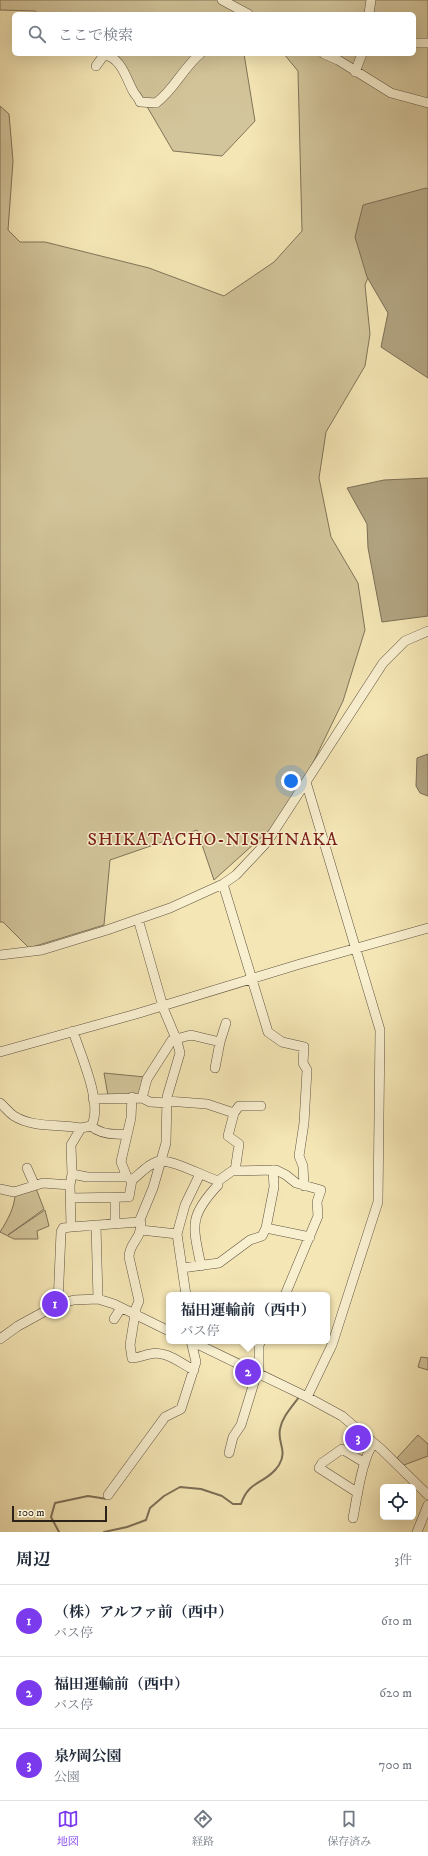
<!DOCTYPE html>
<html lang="ja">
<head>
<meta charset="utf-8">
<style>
  body { margin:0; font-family:"IM FELL DW Pica","Noto Serif JP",serif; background:#f6f6f7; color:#1f2937 }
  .controls { position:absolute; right:12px; bottom:12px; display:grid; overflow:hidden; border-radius:6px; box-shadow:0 4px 16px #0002 }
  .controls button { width:36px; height:36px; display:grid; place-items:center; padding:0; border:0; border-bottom:1px solid #e0e1e3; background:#fff; color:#1f2937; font:20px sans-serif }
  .scale { position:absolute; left:12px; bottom:10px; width:95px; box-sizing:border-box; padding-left:4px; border:2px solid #2d221a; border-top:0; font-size:11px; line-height:14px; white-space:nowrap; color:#2d221a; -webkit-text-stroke:3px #f8efcf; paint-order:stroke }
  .you { position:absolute; left:291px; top:781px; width:14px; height:14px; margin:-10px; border:3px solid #fff; border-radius:50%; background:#1a73e8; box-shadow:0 0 0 6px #1a73e833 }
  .badge { display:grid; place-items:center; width:26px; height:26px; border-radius:50%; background:#7c3aed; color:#fff; font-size:13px; font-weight:700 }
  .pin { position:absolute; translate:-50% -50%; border:2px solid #fff; box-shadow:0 1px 4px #0006 }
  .popup { position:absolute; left:166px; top:1292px; width:164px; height:52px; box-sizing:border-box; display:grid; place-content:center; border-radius:6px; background:#fff; filter:drop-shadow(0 1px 3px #0005); font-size:13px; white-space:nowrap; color:#747a83 }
  .popup b { font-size:15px; color:#1f2937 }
  .popup::after { content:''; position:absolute; left:50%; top:100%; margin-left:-8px; border:8px solid transparent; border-top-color:#fff }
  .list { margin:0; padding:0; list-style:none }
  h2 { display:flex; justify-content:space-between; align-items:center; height:52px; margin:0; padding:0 16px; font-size:17px }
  h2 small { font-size:13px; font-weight:400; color:#747a83 }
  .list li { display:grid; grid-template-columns:26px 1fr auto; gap:12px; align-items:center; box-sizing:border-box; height:72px; padding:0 16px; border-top:1px solid #e0e1e3 }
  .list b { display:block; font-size:15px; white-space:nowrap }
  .list p { margin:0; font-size:13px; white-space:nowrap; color:#747a83 }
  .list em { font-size:13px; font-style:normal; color:#747a83 }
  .icon { flex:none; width:22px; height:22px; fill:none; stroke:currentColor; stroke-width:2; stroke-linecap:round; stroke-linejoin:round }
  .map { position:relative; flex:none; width:428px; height:1532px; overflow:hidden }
  .search { position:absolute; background:#fff; box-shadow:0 4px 16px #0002; left:12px; right:12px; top:12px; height:44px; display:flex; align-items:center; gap:10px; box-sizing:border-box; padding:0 14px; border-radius:6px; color:#747a83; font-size:15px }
  .sheet { height:268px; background:#fff }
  nav { display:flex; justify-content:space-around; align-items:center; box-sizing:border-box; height:56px; border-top:1px solid #e0e1e3; background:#fff; font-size:11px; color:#747a83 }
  nav a { display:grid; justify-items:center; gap:2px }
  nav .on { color:#7c3aed }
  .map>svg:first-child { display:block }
  .green { fill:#d3c59b; stroke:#80745a }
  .water { fill:#b1a380; stroke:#7c6f57 }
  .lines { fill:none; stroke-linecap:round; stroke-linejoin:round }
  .stream { stroke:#7c6f57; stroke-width:2 }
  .minor-casing { stroke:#5f5341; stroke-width:10 }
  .minor { stroke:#f8efcf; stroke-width:9 }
  .labels { text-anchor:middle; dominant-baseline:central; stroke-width:3; stroke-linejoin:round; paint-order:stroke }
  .quarter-label { font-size:18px; letter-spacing:1px; fill:#7a1f14; stroke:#f8efcf }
</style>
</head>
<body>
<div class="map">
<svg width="428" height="1532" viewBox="0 0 428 1532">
  <rect width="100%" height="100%" fill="#f5e6b5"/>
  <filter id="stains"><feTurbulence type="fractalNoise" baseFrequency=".005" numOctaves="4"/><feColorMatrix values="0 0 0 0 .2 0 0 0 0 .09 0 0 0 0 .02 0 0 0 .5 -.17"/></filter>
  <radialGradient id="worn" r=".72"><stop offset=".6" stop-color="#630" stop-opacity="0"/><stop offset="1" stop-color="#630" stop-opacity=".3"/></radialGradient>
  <path class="green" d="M0,0H428V196L384,237L365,285L370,334L365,366L326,432L319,478L331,537L358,583L365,630L343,701L309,771L275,825L214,880L197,830L110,860L104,925L29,948L3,922H0V106L9,114L13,161L8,230L20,242H45L149,268L224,296L274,262L302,231L298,71L284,54H414V14H39L35,11L0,10Z
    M108,54H244L255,121L222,156L173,151L121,62Z
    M104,1073L145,1077L141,1096H108Z
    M35,1186L44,1209L8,1235L45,1210L49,1226L37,1231L38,1239H14L0,1232C7,1221 15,1207 15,1194Z
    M421,1357L428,1358V1370L418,1367Z
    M354,1428L367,1444H369L367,1450L346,1435Z
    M418,1435L428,1444V1456L404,1465L397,1458Z"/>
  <path class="water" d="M426,188L428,189V378L381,347L388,313L367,277L355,237L363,205Z
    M428,478V616L382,622L368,548L367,524L347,488L384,480Z
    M428,754V796L420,793L416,786L417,758Z"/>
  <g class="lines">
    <path class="stream" d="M59,1532L51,1517L55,1503L88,1496L107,1499
      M104,1532L127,1527L146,1520L150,1508L164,1496L180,1487L201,1489L222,1496L233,1504H241C249,1479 267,1484 279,1465C288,1450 277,1443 280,1429C282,1417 292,1407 299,1397"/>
    <defs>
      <path id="minor" d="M222,0L248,14
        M369,14L371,0
        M414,43H428
        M324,54L338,60L391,93L428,103
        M96,66L104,55C121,57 126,78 133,91C135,95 139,98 140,102L156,103C174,90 183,68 200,54
        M355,72L362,54
        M306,782L380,1030L378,1202L332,1345L307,1397
        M223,884L268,1032L282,1042L304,1047L303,1063L307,1070L304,1123L299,1156L303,1166L304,1186
        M138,919L164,1010L177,1041L180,1053L167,1097L166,1143L153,1188L139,1222L141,1223C141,1240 129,1243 129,1257L139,1301L136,1308L130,1345L132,1358C139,1358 144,1355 150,1354C166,1350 180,1363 194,1370
        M0,955L42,950L107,930L170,908L223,884L236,875L267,842L383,663L405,641L428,631
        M0,1052L136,1014L300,964L428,928
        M215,1068L220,1042
        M142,1098L147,1079L172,1040L191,1035L220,1042L226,1023
        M93,1099L142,1098L150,1102L167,1103
        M167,1101L207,1104L234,1113
        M0,1103C5,1107 8,1112 14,1116C33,1128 59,1124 81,1128
        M91,1126C100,1134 114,1135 126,1134
        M27,1168L34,1184
        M235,1171L239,1144L228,1136L234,1113L239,1106H261
        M72,1174L71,1145L81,1128L91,1126C104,1105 80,1054 73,1031
        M127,1177L121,1162L122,1157L131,1118L132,1097
        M0,1189L14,1192L43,1183L70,1185
        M71,1198L129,1197L132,1180
        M115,1223V1197
        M96,1225L98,1299
        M71,1227L139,1222
        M266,1228L274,1187L273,1170
        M141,1230L177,1234
        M201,1266C193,1226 188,1217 218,1185V1181
        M182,1268L219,1263L250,1240L262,1236L266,1228L310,1237
        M186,1295L177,1234L185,1205L200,1174
        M58,1304L61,1232L63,1228L71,1227L70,1185L72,1174L87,1177H127L132,1180C139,1175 151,1161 161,1161C176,1161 203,1176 218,1181L232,1171L276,1170L286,1175L296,1183L321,1190L317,1202L318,1216L285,1295
        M114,1319L121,1308
        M0,1339L18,1326L58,1304L74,1300L98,1299L114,1304L169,1331
        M191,1341L307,1397L342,1416L381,1449L428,1495
        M259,1374V1345L261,1341
        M229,1453L233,1437L241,1425L257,1373
        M358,1493L319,1468L322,1463L342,1449L365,1463
        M108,1495L165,1417L181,1409L196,1362L191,1341
        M353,1518C357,1498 362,1457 374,1443
        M417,1532L428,1505"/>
    </defs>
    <use href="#minor" class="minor-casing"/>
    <use href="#minor" class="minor"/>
  </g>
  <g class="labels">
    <g class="quarter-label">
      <text x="213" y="840">SHIKATACHO-NISHINAKA</text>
    </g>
  </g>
  <rect width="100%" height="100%" filter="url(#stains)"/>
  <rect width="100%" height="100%" fill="url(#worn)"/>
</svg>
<div class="controls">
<button><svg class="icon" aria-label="locate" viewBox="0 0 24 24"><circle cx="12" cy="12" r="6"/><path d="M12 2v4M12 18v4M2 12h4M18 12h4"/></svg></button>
</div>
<div class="scale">100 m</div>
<div class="you"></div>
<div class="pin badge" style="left:55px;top:1304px">1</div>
<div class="pin badge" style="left:248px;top:1372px">2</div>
<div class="popup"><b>福田運輸前（西中）</b>バス停</div>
<div class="pin badge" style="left:358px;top:1438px">3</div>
<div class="search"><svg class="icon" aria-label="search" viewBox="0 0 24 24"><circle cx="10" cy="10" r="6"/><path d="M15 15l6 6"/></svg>ここで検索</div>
</div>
<section class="sheet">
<h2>周辺<small>3件</small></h2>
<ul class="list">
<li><span class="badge">1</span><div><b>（株）アルファ前（西中）</b><p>バス停</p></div><em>610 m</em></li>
<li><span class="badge">2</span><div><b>福田運輸前（西中）</b><p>バス停</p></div><em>620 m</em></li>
<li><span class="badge">3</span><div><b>泉ｹ岡公園</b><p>公園</p></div><em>700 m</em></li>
</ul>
</section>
<nav>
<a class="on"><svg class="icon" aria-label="map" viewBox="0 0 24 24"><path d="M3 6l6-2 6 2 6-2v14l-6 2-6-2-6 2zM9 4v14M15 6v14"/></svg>地図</a>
<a><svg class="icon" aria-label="directions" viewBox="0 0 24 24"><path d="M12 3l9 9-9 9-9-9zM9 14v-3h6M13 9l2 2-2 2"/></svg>経路</a>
<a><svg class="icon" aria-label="saved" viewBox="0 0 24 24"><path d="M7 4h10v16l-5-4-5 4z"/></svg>保存済み</a>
</nav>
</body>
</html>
